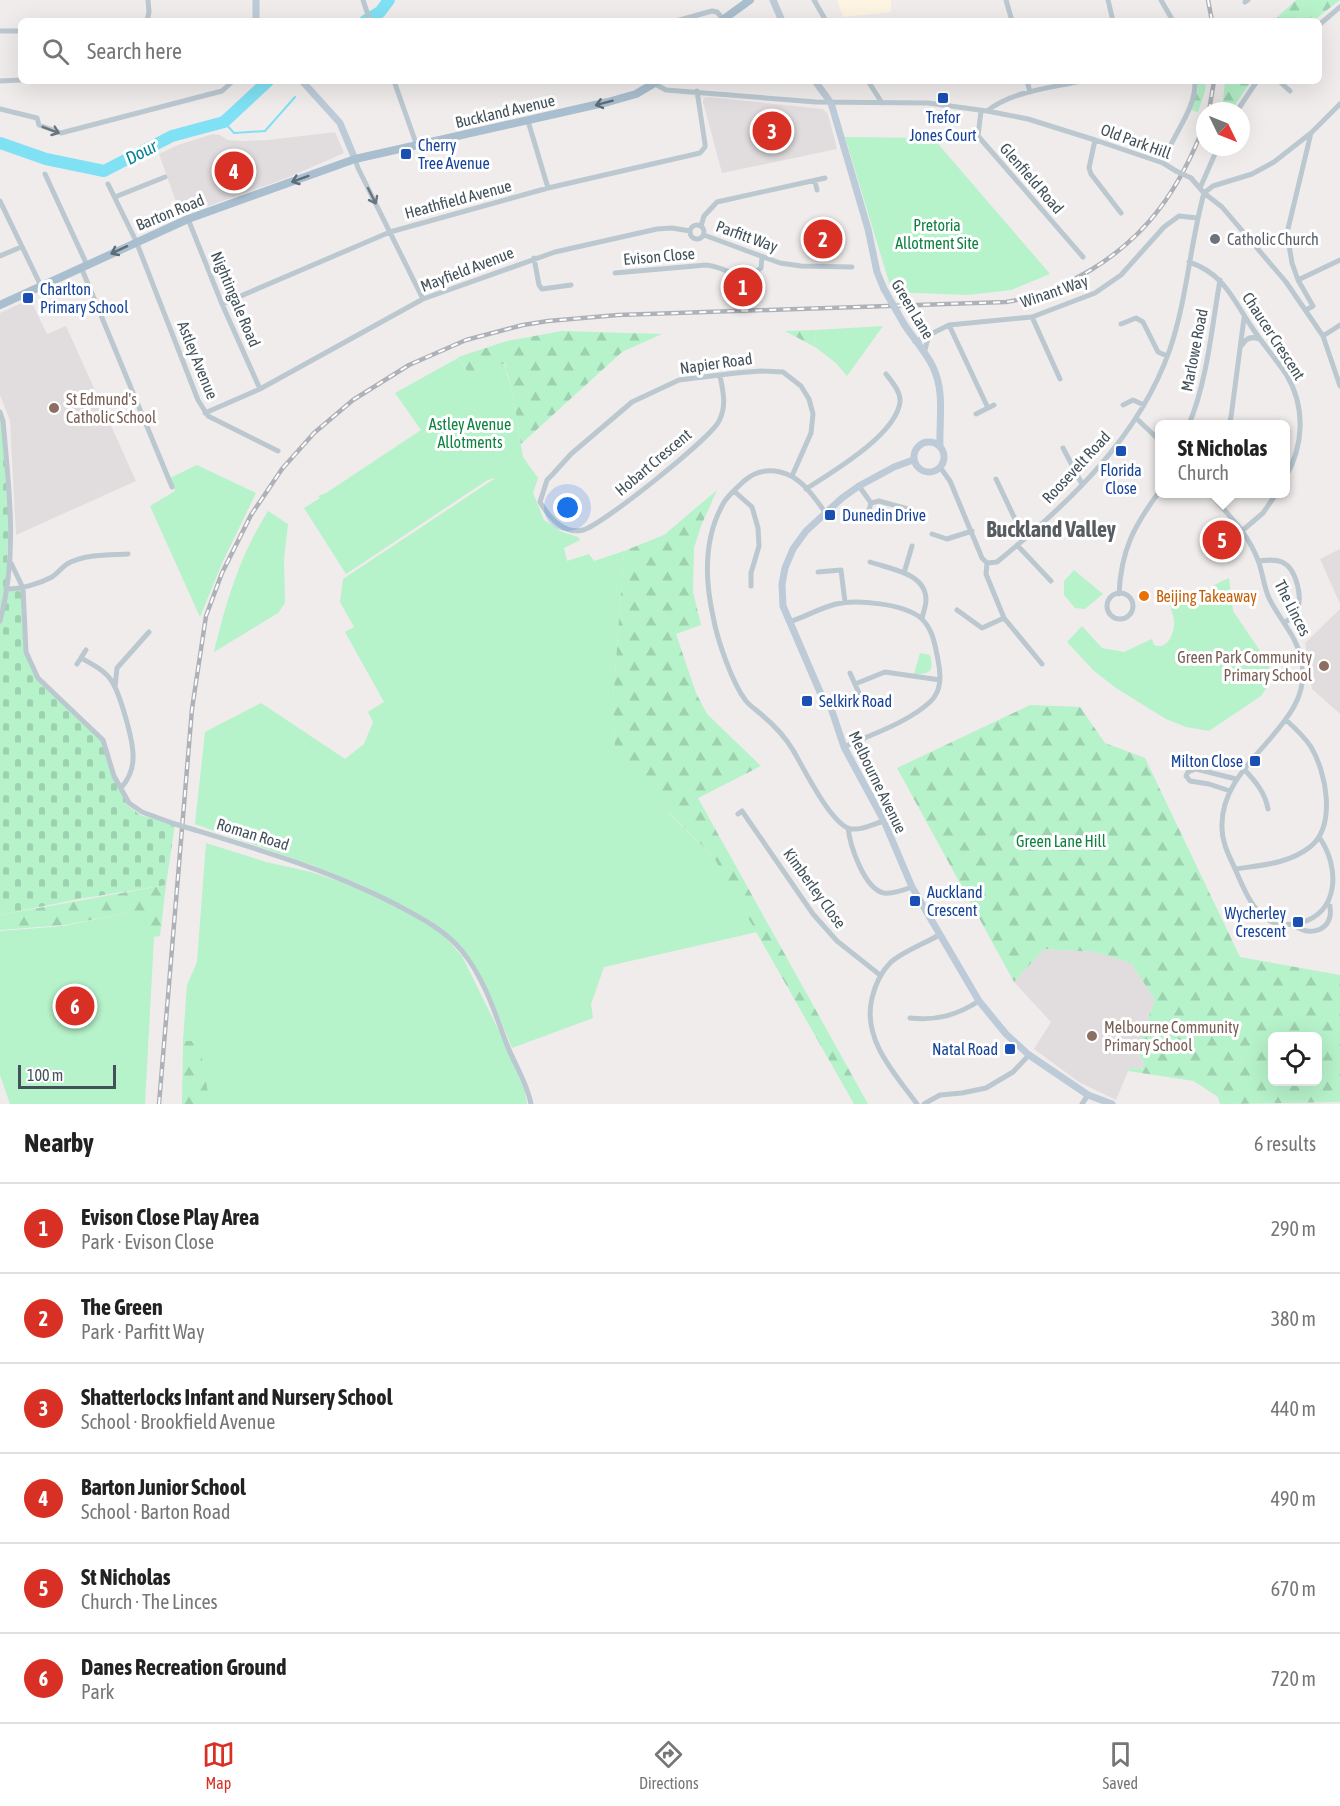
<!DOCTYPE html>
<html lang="en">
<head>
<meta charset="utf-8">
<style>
  body { margin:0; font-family:"Asap Condensed",sans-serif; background:#f6f6f6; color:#222 }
  .controls { position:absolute; right:18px; bottom:18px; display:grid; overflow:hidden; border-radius:9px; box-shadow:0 6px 24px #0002 }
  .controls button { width:54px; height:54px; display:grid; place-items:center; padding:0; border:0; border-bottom:2px solid #e0e0e0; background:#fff; color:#222; font:30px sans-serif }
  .compass { position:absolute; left:1196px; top:102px; width:54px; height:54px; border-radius:50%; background:#fff; box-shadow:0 6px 24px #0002; rotate:133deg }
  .scale { position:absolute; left:18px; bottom:15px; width:98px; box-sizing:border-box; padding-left:6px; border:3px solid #43515b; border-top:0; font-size:16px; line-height:21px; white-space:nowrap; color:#43515b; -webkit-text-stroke:4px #fff; paint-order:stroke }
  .you { position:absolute; left:568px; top:508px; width:21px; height:21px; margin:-15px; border:4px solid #fff; border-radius:50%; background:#1a73e8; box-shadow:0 0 0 9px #1a73e833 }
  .badge { display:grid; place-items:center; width:39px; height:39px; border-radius:50%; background:#d93025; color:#fff; font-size:20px; font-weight:700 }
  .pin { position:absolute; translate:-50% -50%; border:3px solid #fff; box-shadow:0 2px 6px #0006 }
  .popup { position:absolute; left:1155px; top:420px; width:135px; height:78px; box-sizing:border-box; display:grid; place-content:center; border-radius:9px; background:#fff; filter:drop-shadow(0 2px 4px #0005); font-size:20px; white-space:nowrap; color:#767676 }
  .popup b { font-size:22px; color:#222 }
  .popup::after { content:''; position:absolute; left:50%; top:100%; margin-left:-12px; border:12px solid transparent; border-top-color:#fff }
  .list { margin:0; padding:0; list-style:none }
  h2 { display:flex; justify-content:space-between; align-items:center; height:78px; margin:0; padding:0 24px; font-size:26px }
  h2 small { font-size:20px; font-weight:400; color:#767676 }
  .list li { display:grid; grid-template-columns:39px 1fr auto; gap:18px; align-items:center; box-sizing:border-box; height:90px; padding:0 24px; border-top:2px solid #e0e0e0 }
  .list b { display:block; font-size:22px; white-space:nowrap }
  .list p { margin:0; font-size:20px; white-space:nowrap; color:#767676 }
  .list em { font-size:20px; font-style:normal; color:#767676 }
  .icon { flex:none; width:33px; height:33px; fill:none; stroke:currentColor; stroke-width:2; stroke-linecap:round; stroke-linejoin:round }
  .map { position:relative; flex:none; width:1340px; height:1104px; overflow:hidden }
  .search { position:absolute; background:#fff; box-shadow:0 6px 24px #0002; left:18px; right:18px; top:18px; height:66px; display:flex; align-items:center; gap:15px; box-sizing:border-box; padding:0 21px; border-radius:9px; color:#767676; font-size:22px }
  .sheet { height:618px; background:#fff }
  nav { display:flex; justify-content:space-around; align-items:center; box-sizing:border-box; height:84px; border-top:2px solid #e0e0e0; background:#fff; font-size:16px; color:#767676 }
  nav a { display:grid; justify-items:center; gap:3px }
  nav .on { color:#d93025 }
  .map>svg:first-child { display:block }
  .commercial { fill:#fdf4e2 }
  .education { fill:#e1ddde }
  .green { fill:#b6f2ca }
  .forest { fill:url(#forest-firs); fill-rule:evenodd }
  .cemetery { fill:url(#cemetery-stones) }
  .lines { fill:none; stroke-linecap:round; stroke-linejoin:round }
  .stream { stroke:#7fe1f3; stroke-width:2 }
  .river { stroke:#7fe1f3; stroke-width:12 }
  .street { stroke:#bbc8d0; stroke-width:5 }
  .secondary { stroke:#bdcbd8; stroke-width:7 }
  .primary { stroke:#a9bece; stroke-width:8 }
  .rail-casing { stroke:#aeb2b8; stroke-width:4.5 }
  .rail { stroke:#fff; stroke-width:2; stroke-dasharray:7; stroke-linecap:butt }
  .street-bridge { stroke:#bbc8d0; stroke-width:5 }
  .secondary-bridge { stroke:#bdcbd8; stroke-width:7 }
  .oneway { stroke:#5c6c78 }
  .oneway2 { stroke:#67757e }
  .transit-dot { fill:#1a4fb4; stroke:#fff; stroke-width:2 }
  .worship-dot { fill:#6b7280; stroke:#fff; stroke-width:2 }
  .education-dot { fill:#8d6e63; stroke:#fff; stroke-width:2 }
  .food-dot { fill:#e8710a; stroke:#fff; stroke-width:2 }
  .labels { text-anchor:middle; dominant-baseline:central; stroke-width:6; stroke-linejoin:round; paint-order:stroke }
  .street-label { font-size:16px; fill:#43515b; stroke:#fff }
  .transit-label { font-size:16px; fill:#164399; stroke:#fff; text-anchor:start }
  .park-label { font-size:16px; fill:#0f8242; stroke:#fff }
  .worship-label { font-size:16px; fill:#5b616d; stroke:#fff; text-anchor:start }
  .education-label { font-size:16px; fill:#785e54; stroke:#fff; text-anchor:start }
  .food-label { font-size:16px; fill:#c56008; stroke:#fff; text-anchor:start }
  .water-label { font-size:18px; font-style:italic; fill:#038299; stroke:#fff }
  .district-label { font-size:22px; font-weight:bold; fill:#585d62; stroke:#fff }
</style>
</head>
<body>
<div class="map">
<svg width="1340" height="1104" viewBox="0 0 1340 1104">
  <defs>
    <pattern id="forest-firs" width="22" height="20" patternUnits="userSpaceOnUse" patternTransform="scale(1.5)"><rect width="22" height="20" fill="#b6f2ca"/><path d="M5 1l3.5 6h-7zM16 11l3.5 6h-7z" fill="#9ed1b0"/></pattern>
    <pattern id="cemetery-stones" width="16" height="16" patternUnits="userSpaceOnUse" patternTransform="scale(1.5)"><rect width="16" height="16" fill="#b6f2ca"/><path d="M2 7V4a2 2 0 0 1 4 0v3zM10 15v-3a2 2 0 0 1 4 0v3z" fill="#9ed1b0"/></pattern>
  </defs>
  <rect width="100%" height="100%" fill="#f0ecec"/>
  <path class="commercial" d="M837,0H891V12L843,17Z"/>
  <path class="education" d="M708,97L823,109L828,114L837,149L722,173L703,102L704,98Z
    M335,132L344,153L287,178L181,216L159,154L178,145L213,134L220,135L228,140L241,141L268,140Z
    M30,299L47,334L66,326L136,481L16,535L10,421L0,395V313Z
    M1340,549V604L1320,559Z
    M1340,609V714L1312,689L1305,643Z
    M1044,949L1095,952L1131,963L1155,1000L1136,1051L1144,1063L1142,1069L1130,1068L1128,1071L1116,1100L1079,1082L1034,1049L1051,1022L1014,982Z"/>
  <path class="green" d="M845,137L933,138L1050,274L1011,290L968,295L892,292Z
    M815,228H830L831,251H815Z
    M883,326L847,376L836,363L815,347L816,330Z
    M458,358L469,374L504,362L514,401L523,457L538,478L533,493L544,520L562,532L578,537L580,540L564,548L567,561L589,554L594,561L624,551L613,702L615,749L671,816L713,856L757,932L604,967L591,1004L593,1018L512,1048L490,994L461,946L432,922L361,885L312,865L195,824L205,732L261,703L345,759L364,744L373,722L368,712L384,702L345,632L354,627L340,602L343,579L494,479L493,478L486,481L346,574L304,508L320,498L318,496L326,493L421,430L395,393Z
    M197,465L256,493L223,561L200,617L150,506L175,491L170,478Z
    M268,511L288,524L284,559L285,603L278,613L214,652C227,599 239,558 268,511Z
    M1074,570L1103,594L1085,609L1075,608L1064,595V581Z
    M1229,578L1233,611L1269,664V684L1261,696L1209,731L1186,727L1166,719L1116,688L1094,671L1067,642L1082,626L1102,648L1124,652L1152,639L1154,645C1167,650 1173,636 1174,625C1175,616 1169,609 1171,601L1199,599L1216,584Z
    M920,653L930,655C934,672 931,674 914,674Z
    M206,843L266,862L311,872L361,889L433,924L462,956L501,1035L525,1092L527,1104H210L183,1041L187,985L197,962Z
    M127,913L154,937L145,1104H10L0,1075V931L64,926Z"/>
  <path class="forest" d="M1296,0H1340L1313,21H1273Z
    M1197,81H1206L1205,91L1198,112L1191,110L1198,89Z
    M1225,81H1251L1231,111H1222Z
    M816,330L815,347L785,331Z
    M562,331L662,334L622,352L521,444L514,401L505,363L469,374L458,357L507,341Z
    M717,490L701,526L694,548L693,592L701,625L676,634L696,693L707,714L761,766L698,798L868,1104H854L713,856L640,785L615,749L613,702L624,551L664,535Z
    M1030,705L1080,707L1105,743L1145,758L1240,957L1340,975V1102L1220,1104L1218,1097L1194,1081L1128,1071L1130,1068L1142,1069L1144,1063L1136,1051L1155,1000L1131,963L1095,952L1044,949L1014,982L897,768ZM1272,1036H1318V1082H1272Z
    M166,885L160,936L153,937L127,913L65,925L0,930V915Z
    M183,1041H199L210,1104H182Z"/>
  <path class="cemetery" d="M0,412L10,489L6,589L23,588L26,652L38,678L103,740L127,805L140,815L175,824L166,885L79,899L0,915Z"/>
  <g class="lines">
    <path class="stream" d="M224,122L234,133L265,131L295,97"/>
    <path class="river" d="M365,21L380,12L389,0
      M0,143L46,159L104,171L172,136L224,122L268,81"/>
    <path class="street" d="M363,0L370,21
      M814,0L826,21
      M1006,0L1012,21
      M1108,0L1113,21
      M1161,0L1173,21
      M1245,2L1248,0
      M147,21L149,12L148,0
      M612,21H613
      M676,21L712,11L717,12L723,19
      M1319,25L1340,7
      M0,31H21
      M0,81L21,80
      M394,81L417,146
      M868,81L882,103
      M1027,81L1030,92
      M1279,81L1290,91
      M655,84L666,90L816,102L928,103L987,111L1028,119L1095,140L1163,163L1176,171
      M0,109L37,118L39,125L61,133L222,91L233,81
      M981,111L978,136L1083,257
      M987,111C1013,91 1050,88 1081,81
      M1237,111L1257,81
      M528,121L548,188
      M1095,140L1089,168L1091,174L1121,213
      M355,159L358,168L423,299
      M1163,163C1171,136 1196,111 1195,81
      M45,174L87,265
      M1191,178L1204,193L1222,207L1286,282L1323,336L1340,386
      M815,181L817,190
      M108,184L136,241L198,400L208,416L278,451
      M1200,188L1218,147
      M1204,193L1213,186L1252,174L1274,162L1311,133L1340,104
      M115,197L165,177
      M0,201L41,286
      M188,219L222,304L260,389
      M690 232a7 7 0 1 1 14 0a7 7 0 1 1-14 0Z
      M701,226L704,216L717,202L825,178
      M704,235L780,263L801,266L852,267
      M0,256L21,247
      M534,258L539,285L542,289L571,285
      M1189,262C1223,273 1233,299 1251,326C1262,343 1275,358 1286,374C1306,407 1304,446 1285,478
      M81,267L172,487
      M615,273L706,265C730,267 738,286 761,268L762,257
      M1298,280L1340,260
      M222,304L390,232L548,188L700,153L705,147V144L697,91
      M1306,310L1313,306L1298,280L1292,263L1287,233L1311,133
      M1032,317L1060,379
      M1121,324L1136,318L1143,322L1158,352L1167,356
      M949,325L988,408
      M1323,336L1340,325
      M915,342L949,325L1032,317L1095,293L1121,275L1164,227L1179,216L1197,218
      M1242,345C1246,338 1252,336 1259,339
      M924,353L929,335
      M720,376C723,391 727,406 719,421C711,438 601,526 583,530C563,535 549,517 540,502L547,480L552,475L571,454L632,402L679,380L736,373L761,371L783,372L801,386L809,399L813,414L811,433L792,476
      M1123,405L1133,400L1144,405
      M0,412L3,421C9,489 18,555 0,621
      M205,413L260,389L423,299L555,252L657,229L672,228L690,231
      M976,414L994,405
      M1136,418L1159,440
      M1189,424C1207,382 1212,326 1220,280
      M1229,424L1231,417L1244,318
      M1063,448L1082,484
      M940,467L950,481L982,558L987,563
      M996,479L1024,538
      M859,486L871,503L879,501L908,509
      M806,489C832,472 896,435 900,402C901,392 892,382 886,374
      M734,491L752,507L758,528L759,546L751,573V586
      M1210,494C1229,515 1250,536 1259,563C1263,575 1264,587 1269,598C1279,619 1296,635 1301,658C1318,727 1219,758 1222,828C1222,844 1230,857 1236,871C1244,889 1253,913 1272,922C1280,925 1291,925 1299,923C1340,914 1340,866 1319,837
      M825,512C816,500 805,483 791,476C774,468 758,469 744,481C737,488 728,495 723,504C704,538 705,580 713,616C717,639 732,683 746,701C751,707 758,711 763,716C775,726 785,737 793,750C804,769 829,820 848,828C859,832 873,824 884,821
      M867,517L871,503
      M1243,530L1263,513L1276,494
      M932,534L947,539L972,531
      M1017,545L1051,581
      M1259,561C1267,560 1275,559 1282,562C1296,568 1303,597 1297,610C1295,616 1290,619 1284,623
      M870,562C890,569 926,573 926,600C926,606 923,613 922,619
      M11,563L23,588L26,652L38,678L103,740L114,776L129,803L142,812L175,824
      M987,563L997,562C1068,504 1139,438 1170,349C1187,299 1190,244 1204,193
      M987,563L986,574L1004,618L1042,664
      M818,572L841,570L845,602
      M904,573L912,546
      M6,589C21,589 39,584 52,577C58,573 61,568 67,564C84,554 108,555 128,554
      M1107 606a13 13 0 1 1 26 0a13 13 0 1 1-26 0Z
      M1119,594C1121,550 1134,526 1159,492
      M957,610L982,628L1004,618
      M789,622C805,617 820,608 836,604C857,599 904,604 921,618C933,629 935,645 938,660C941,675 942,691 930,702C907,723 872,734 844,747
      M81,658C92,664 104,670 111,680C120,693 134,742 133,758C133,769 128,780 121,788
      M77,664L86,650
      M850,673L859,693
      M855,684L885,672L940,680
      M115,687L117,668L149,632
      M1244,769C1255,781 1265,792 1268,809
      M1230,791L1209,784L1190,781L1186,776L1188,772L1196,769L1236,779
      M738,814L742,811L813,914L837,941L880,975
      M848,828C850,845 864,889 884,893C893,894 904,890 912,887
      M195,830C264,851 330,871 395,904C419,917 444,929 462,951C484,978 495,1013 507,1045C515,1065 527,1083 531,1104
      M1235,869C1262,865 1288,864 1310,847C1337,825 1326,772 1311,747C1304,736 1295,728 1286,720
      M1294,924C1304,936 1327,933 1330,916C1331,913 1330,909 1330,906
      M910,1018C937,1021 957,1015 979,1001
      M917,1104C894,1073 862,1039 872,998C875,985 881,972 891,962C904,951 924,944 939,935
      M924,1104L940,1095L962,1093L986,1088L1013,1072L1029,1055
      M1082,1104L1088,1095"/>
    <path class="secondary" d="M773,0L782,21
      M256,21V0
      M302,81L340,123L355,159
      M815,81L831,103L868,229L877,272L884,289
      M904,324C913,338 926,352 933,367C945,392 939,420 940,446
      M914 457a15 15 0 1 1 30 0a15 15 0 1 1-30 0Z
      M913,460L894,467L859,486L842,498L806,531L793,549L785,568L782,584L783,606L820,692L831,708L844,747L884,821L912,887L979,1001L1006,1034L1029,1055L1088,1095L1112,1104"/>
    <path class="primary" d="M721,21L750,0
      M0,305L188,219L355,159L608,102L636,94L658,81"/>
    <defs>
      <path id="rail" d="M1208,0L1212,21
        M1209,111L1214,81
        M159,1104L192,709L206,616L222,573L251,515L282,469L314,433L353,400L409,365L466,340L523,325L548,321L618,315L1006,302C1065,293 1125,255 1160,208C1179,183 1194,152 1205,123"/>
    </defs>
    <use href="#rail" class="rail-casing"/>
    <use href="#rail" class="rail"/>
    <path class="street-bridge" d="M1176,171L1191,178
      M175,824L195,830"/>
    <path class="secondary-bridge" d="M884,289L904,324"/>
  </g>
  <defs><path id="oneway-shaft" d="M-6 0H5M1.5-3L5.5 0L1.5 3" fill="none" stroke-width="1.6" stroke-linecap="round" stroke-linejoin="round" transform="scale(1.5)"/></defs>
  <g class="oneway">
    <use href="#oneway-shaft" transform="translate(604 103) rotate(165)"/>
    <use href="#oneway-shaft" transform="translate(300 179) rotate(160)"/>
    <use href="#oneway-shaft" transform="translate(119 250) rotate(155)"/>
  </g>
  <g class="oneway2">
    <use href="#oneway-shaft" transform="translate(51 130) rotate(21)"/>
    <use href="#oneway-shaft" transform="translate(372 196) rotate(63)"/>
  </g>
  <g class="transit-dot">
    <rect x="937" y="92" width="12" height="12" rx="3"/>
    <rect x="400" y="148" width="12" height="12" rx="3"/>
    <rect x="22" y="292" width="12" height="12" rx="3"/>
    <rect x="1115" y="445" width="12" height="12" rx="3"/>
    <rect x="824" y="509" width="12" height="12" rx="3"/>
    <rect x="801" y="695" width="12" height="12" rx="3"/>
    <rect x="1249" y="755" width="12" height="12" rx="3"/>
    <rect x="909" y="895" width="12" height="12" rx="3"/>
    <rect x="1292" y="916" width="12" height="12" rx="3"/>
    <rect x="1004" y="1043" width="12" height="12" rx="3"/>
  </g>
  <circle class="worship-dot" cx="1215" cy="239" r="6"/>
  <g class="education-dot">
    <circle cx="54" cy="408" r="6"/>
    <circle cx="1324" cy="666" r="6"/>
    <circle cx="1092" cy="1036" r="6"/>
  </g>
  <circle class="food-dot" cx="1144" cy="596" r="6"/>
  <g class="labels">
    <g class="street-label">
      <text transform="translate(505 111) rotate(-13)">Buckland Avenue</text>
      <text transform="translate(1136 141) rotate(20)">Old Park Hill</text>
      <text transform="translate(1032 178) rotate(49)">Glenfield Road</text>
      <text transform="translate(458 199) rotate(-15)">Heathfield Avenue</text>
      <text transform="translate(170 212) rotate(-22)">Barton Road</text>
      <text transform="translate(747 236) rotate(20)">Parfitt Way</text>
      <text transform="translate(659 256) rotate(-5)">Evison Close</text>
      <text transform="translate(467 269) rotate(-21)">Mayfield Avenue</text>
      <text transform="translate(1054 291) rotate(-19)">Winant Way</text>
      <text transform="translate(236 299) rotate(67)">Nightingale Road</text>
      <text transform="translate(913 309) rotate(59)">Green Lane</text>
      <text transform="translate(1274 336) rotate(57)">Chaucer Crescent</text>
      <text transform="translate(1194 350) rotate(-79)">Marlowe Road</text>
      <text transform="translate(198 360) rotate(68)">Astley Avenue</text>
      <text transform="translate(716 363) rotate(-8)">Napier Road</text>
      <text transform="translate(653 462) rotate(-40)">Hobart Crescent</text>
      <text transform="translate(1076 467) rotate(-47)">Roosevelt Road</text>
      <text transform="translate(1293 608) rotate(63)">The Linces</text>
      <text transform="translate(878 782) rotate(64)">Melbourne Avenue</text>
      <text transform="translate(253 834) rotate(17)">Roman Road</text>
      <text transform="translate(815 888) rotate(54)">Kimberley Close</text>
    </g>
    <g class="transit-label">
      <text x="943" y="117" text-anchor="middle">Trefor<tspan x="943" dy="18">Jones Court</tspan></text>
      <text x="418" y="145">Cherry<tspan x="418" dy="18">Tree Avenue</tspan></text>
      <text x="40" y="289">Charlton<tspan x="40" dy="18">Primary School</tspan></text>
      <text x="1121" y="470" text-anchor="middle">Florida<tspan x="1121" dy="18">Close</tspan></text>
      <text x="842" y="515">Dunedin Drive</text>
      <text x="819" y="701">Selkirk Road</text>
      <text x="1243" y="761" text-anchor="end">Milton Close</text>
      <text x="927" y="892">Auckland<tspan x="927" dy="18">Crescent</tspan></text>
      <text x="1286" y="913" text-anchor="end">Wycherley<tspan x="1286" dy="18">Crescent</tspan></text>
      <text x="998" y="1049" text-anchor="end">Natal Road</text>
    </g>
    <g class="park-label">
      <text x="937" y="225">Pretoria<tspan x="937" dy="18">Allotment Site</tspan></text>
      <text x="470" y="424">Astley Avenue<tspan x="470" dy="18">Allotments</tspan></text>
      <text x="1061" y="841">Green Lane Hill</text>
    </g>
    <g class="worship-label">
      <text x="1227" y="239">Catholic Church</text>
    </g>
    <g class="education-label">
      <text x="66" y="399">St Edmund's<tspan x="66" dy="18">Catholic School</tspan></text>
      <text x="1312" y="657" text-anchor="end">Green Park Community<tspan x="1312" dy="18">Primary School</tspan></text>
      <text x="1104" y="1027">Melbourne Community<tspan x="1104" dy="18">Primary School</tspan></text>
    </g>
    <g class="food-label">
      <text x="1156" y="596">Beijing Takeaway</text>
    </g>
    <g class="water-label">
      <text transform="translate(141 152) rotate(-27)">Dour</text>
    </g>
    <g class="district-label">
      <text x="1051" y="529">Buckland Valley</text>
    </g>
  </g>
</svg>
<div class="controls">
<button><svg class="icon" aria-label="locate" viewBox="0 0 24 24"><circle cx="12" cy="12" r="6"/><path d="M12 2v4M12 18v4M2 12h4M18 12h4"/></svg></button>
</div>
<svg class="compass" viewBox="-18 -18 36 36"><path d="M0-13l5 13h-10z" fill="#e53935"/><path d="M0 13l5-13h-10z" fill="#767676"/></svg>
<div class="scale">100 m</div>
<div class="you"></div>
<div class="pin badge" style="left:743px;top:287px">1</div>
<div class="pin badge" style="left:823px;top:239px">2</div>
<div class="pin badge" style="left:772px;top:131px">3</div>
<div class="pin badge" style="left:234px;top:171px">4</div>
<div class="pin badge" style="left:1222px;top:540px">5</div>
<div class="popup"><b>St Nicholas</b>Church</div>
<div class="pin badge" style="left:75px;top:1006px">6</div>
<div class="search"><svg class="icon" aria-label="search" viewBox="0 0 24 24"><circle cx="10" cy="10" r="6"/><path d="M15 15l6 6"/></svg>Search here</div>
</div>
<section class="sheet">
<h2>Nearby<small>6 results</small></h2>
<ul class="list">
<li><span class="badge">1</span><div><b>Evison Close Play Area</b><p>Park · Evison Close</p></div><em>290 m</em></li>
<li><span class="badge">2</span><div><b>The Green</b><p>Park · Parfitt Way</p></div><em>380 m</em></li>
<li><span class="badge">3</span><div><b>Shatterlocks Infant and Nursery School</b><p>School · Brookfield Avenue</p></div><em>440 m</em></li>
<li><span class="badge">4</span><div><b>Barton Junior School</b><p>School · Barton Road</p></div><em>490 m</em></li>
<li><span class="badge">5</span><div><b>St Nicholas</b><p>Church · The Linces</p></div><em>670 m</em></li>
<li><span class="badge">6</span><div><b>Danes Recreation Ground</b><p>Park</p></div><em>720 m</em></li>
</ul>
</section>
<nav>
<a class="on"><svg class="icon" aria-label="map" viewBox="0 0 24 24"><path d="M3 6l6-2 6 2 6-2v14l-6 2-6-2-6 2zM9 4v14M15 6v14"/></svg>Map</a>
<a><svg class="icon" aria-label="directions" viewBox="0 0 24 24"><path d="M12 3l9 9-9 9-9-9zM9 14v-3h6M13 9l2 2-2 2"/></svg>Directions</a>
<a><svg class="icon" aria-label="saved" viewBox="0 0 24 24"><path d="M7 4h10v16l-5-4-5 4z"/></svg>Saved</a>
</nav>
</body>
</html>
